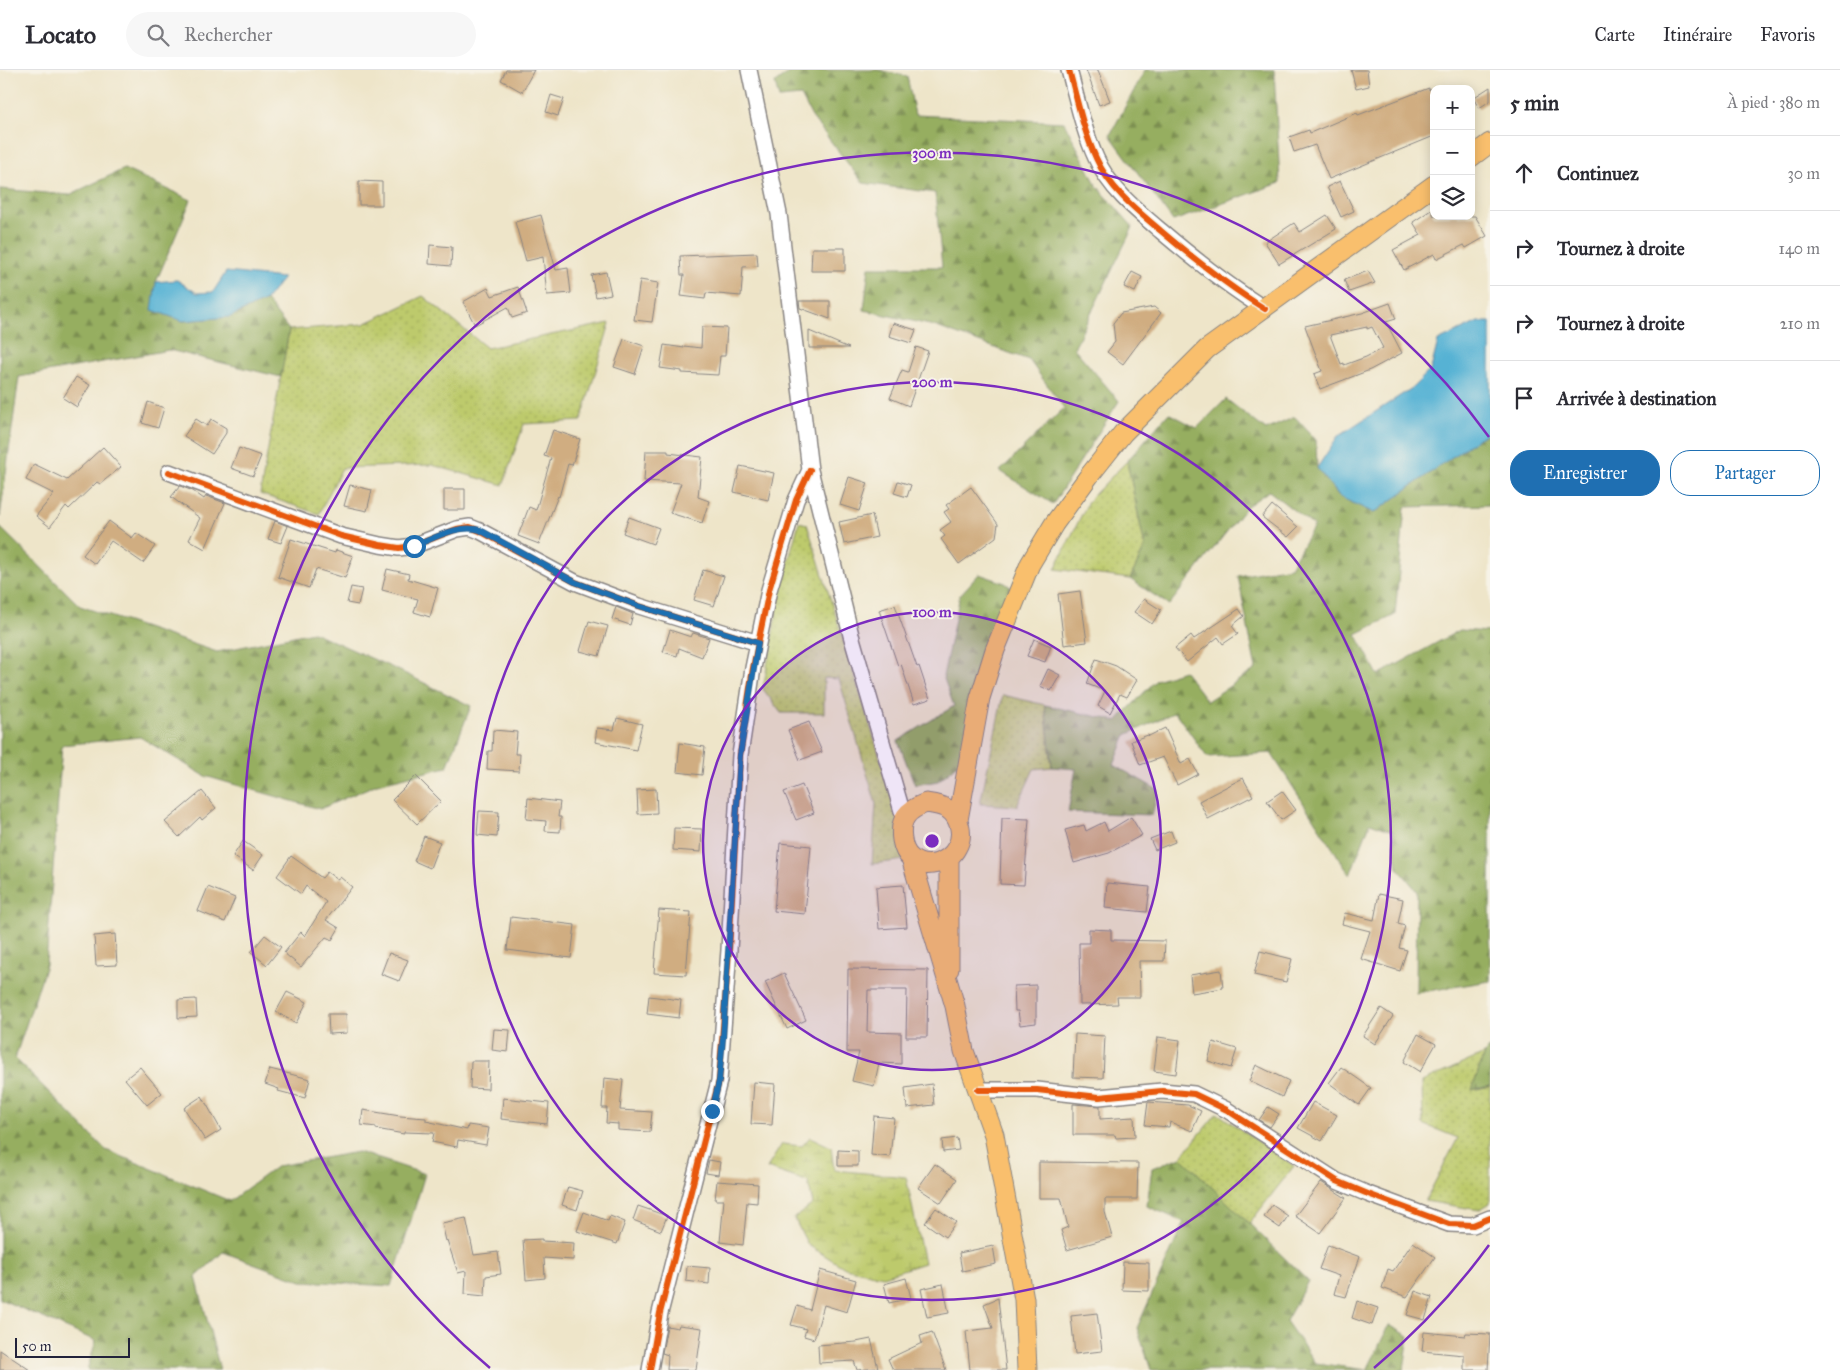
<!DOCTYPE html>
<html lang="fr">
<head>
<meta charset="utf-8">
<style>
  body { margin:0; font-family:"IM FELL Great Primer",serif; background:#f7f7f7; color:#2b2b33 }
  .controls { position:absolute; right:15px; top:15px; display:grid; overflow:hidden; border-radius:10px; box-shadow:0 2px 12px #0003 }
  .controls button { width:45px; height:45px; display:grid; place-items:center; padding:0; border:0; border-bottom:1px solid #e1e1e2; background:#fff; color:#2b2b33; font:25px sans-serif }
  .scale { position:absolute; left:15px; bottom:12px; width:115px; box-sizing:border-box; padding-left:5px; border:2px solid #22223b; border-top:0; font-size:14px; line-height:18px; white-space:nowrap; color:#22223b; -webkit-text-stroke:4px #f7f3e8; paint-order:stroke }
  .stop { position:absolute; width:15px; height:15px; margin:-11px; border:4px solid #1f6fb2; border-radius:50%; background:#fff }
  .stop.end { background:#1f6fb2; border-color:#fff; box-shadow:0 1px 5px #0008 }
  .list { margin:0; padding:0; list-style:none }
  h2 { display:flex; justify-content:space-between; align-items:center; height:65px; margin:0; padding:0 20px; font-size:21px }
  h2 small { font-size:16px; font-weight:400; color:#7c7c81 }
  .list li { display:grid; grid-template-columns:32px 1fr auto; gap:15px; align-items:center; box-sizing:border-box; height:75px; padding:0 20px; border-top:1px solid #e1e1e2 }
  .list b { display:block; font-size:19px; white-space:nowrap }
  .list em { font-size:16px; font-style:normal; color:#7c7c81 }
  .actions { display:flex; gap:10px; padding:15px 20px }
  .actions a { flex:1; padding:11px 0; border:1px solid #1f6fb2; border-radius:20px; text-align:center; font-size:18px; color:#1f6fb2 }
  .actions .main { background:#1f6fb2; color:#fff }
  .icon { flex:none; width:28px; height:28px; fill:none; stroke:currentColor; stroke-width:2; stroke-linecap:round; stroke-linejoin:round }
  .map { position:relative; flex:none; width:1490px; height:1300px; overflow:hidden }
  header { display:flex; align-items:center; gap:30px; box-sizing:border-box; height:70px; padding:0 25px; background:#fff; border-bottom:1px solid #e1e1e2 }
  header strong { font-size:24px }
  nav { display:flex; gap:28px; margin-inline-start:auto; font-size:18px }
  .search { width:350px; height:45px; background:#f7f7f7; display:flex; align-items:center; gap:12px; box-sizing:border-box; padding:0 18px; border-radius:28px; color:#7c7c81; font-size:19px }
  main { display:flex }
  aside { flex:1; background:#fff }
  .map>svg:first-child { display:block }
  .grass { fill:url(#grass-dots); stroke:#707654 }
  .forest { fill:url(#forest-firs); stroke:#5c684e }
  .wetland { fill:url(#wetland-marsh); stroke:#707654 }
  .water { fill:#56b2d4; stroke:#3c6a88 }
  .building { fill:#d0ad81; fill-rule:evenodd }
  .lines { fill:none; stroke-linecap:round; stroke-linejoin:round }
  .minor-casing { stroke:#888482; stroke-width:18 }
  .major-casing { stroke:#888482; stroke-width:21 }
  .minor { stroke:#fff; stroke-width:15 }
  .major { stroke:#f9bf6d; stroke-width:19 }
  .cycleway-casing { stroke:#f7f3e8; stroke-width:9 }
  .cycleway { stroke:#e8590c; stroke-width:6 }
  .route { stroke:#1f6fb2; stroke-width:6 }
  .ring { fill:none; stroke:#7b2cbf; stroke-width:2.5 }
  .centre { fill:#7b2cbf; stroke:#f7f3e8; stroke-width:2.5 }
  .ring-label { font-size:15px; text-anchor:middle; font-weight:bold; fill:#7b2cbf; stroke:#f7f3e8; stroke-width:4; stroke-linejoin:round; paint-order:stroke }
</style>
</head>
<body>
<header>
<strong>Locato</strong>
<div class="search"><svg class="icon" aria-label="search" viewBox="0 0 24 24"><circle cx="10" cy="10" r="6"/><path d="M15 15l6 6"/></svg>Rechercher</div>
<nav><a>Carte</a><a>Itinéraire</a><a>Favoris</a></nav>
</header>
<main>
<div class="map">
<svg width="1490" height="1300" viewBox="0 0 1490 1300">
  <defs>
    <pattern id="grass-dots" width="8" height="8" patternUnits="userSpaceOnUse" patternTransform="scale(1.25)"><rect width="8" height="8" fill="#bdca6c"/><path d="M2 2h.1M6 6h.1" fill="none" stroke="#a2ad5e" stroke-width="1.8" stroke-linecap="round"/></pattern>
    <pattern id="forest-firs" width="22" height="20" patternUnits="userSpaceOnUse" patternTransform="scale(1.25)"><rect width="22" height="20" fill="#96ae60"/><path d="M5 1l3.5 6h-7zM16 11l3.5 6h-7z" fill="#7a8d50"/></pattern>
    <pattern id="wetland-marsh" width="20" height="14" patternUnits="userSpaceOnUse" patternTransform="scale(1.25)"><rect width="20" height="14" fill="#bdca6c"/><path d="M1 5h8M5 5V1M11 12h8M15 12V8" fill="none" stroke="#a2ad5e"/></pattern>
  </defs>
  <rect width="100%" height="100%" fill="#f7f3e8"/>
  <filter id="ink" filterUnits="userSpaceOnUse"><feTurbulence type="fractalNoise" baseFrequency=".02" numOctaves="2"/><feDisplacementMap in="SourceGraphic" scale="10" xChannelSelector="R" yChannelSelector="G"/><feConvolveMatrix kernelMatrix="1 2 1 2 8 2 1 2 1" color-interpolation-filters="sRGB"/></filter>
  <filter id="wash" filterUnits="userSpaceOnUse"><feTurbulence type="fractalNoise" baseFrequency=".0096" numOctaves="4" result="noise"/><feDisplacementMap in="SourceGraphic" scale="20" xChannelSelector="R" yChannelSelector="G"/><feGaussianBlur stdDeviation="1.12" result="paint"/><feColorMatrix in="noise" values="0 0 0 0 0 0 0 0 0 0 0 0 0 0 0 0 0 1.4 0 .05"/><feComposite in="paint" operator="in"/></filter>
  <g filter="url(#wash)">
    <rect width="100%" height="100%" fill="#eee5c9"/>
    <path class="grass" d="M423,226L487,278L610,253L581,351L524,354L503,415L432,395L342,398L319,444L260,424L289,260L364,254Z
      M1127,391L1145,477L1130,509L1055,499L1089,430Z
      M799,452L807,454L912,789L872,794L876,734L839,609L824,608V643H781L763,619L780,522Z
      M1003,625L1045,635L1052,697L1034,699L1017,736L980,734Z
      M1484,984L1472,1020L1490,1016V1133L1479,1140L1425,1131L1458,1068L1423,1054L1422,1012Z
      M1217,1043L1294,1096L1249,1154L1181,1087Z"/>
    <path class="forest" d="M792,0H878L907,6L915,45L1064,52L1097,116L1133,157L1074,278L1119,331L1053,434L1000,401L1064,338L1029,290L934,256L864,240L869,197H942L935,123L863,113L812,47L801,26L779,28L775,13Z
      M1145,0H1274L1280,113L1173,151L1110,65Z
      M124,99L191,130L156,212L153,240L183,251L230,247L266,230L289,260L281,307L169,280L19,307L0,447V119L69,125Z
      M1226,329L1266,360L1295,347L1316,370L1317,398L1338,425L1374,443L1477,369L1490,362V435L1405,437L1395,545L1356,564L1378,605L1460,560L1490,562V911L1416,923L1417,821L1398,798L1393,761L1370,753L1350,805L1271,683L1207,687L1175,642L1126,665L1114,695L1158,720L1152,745L1068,742L1076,699L1052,697L1045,635L1117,651L1156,610L1184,601L1207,631L1256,599L1238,506L1290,497L1314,456L1269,421L1247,436L1169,535L1130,509L1145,477L1127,391L1169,343L1197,358Z
      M0,457L80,536L217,582L313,562L402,602L471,636L447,697L377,714L320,739L205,706L140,667L62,675L46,895L15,988L106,1080L230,1131L277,1096L358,1082L425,1104L391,1216L302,1211L223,1182L196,1207L220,1300H87L96,1271L0,1229Z
      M979,504L1005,513L1012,518L962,691L938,711L915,715L898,671L954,636L943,606L960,525Z
      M1490,978V1016L1472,1020L1484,984Z
      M1181,1087L1308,1211L1286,1251L1315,1293L1367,1300L1389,1255L1409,1266L1404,1300H1151L1137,1258L1184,1152L1147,1136L1152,1098Z"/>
    <path class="wetland" d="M810,1067L831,1077L834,1100L906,1107L924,1193L883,1206L845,1198L808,1175L794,1148L813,1134L808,1112L767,1098L782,1074L802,1076Z"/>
    <path class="water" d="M226,202L283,208L266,230L230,247L183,251L152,240L156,212L177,210L197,223L213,222Z
      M1478,252H1490V362L1477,369L1374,443L1340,427L1317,398L1338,366L1412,318L1431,299L1438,271Z"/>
    <g id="blocks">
      <path class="building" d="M506,0H534L522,22L501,10Z
        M1086,0H1098L1110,31L1099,35Z
        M1351,0H1367L1369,16L1356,19Z
        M1490,17V31L1479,38L1473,28Z
        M1429,18V20L1434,18V66L1329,109L1315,75L1294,82L1289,67L1309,60L1310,63L1357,43L1358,45Z
        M551,25L564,29L558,46L546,42Z
        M359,111L382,112V135H359Z
        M1340,111L1354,141L1341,147L1327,117Z
        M1431,140L1434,146H1475L1487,166L1466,178L1464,175L1436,189L1434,184L1404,200L1393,180L1421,165L1413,152Z
        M541,145L556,200L568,198L571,223L547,225L543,187L526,191L515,152Z
        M1327,145L1336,159L1279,194L1265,172L1294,153L1300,162Z
        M430,175L452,177L451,196L429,194Z
        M812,178H845V201H811Z
        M757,183L758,196L743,197L741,226L706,223L705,229L681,226L684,205H681L680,186Z
        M1368,201L1375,213L1349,222L1344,210Z
        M606,202L611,224L596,227L591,205Z
        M1132,202L1142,207L1135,222L1124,217Z
        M640,210L658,213L652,252L634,250Z
        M518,217L527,243L512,248L508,237L475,255L463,232L488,218L492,226Z
        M799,231H830V249L800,238Z
        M1390,233L1396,249L1386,252L1402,283L1370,300L1320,319L1314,304L1322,301L1305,256L1362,243ZM1367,257V259L1372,257L1383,278L1366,287L1344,295V293L1341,294L1330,265Z
        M1154,237L1161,243L1123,294L1107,282L1115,272L1113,253L1121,243Z
        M893,253L916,260L911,273L889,266Z
        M702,257L727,258L725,286H720L718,305L682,303V301L660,298L664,275L684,278V276L701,278Z
        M809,261L849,278H809Z
        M624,269L644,276L635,304L614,297Z
        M916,277L928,281L909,336L890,328L902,300L908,302Z
        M76,307L90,315L77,337L63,328Z
        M148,332L164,338L158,358L142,353Z
        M196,349L207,356L211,349L226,358V363L212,384L184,366Z
        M553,360L580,369L572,395L568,394L559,427L558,426L539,474L518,466L529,437L536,440L551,388L544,386Z
        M103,377L121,397L100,414L97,412L69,439L66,436L50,457L36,446L54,424L26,410L34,394L67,410Z
        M239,378L261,386L253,406L231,398Z
        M646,381H668V383L702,387L698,427L709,431L702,453L670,443L681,413L644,411Z
        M740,396L774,403L768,430L734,422Z
        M849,407L868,413L859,441L840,435Z
        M898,411L911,415L907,427L894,423Z
        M350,415L372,420L367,441L344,436Z
        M180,416L193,421L204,429L206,426L225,433L205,479L189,470L200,448L171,427Z
        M971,417L998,454L996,467L959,494L941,469L945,466L940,460L951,452L944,442L949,439L946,435Z
        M444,419H465V440H444Z
        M1272,435L1298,457L1288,467L1262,447Z
        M872,445L877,467L844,474L839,452Z
        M629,447L659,458L653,474L623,463Z
        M109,451L132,468L136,463L155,476L143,493L111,471L95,494L83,485Z
        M275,451L288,456L281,473L268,469Z
        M291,469L335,483L336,480L353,486L345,508L316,499L309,518L278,507Z
        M387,499L409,504L408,509L438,518L430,547L414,542L418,529L382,520Z
        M703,500L724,506L714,536L694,530Z
        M351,517L362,519L358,535L347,533Z
        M1080,521L1087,572L1064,575L1058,524Z
        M1144,529L1161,540L1152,554L1134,542Z
        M895,535L917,597L919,596L930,629L914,634L901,594L898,596L879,540Z
        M616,537L633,544L630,555L612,549Z
        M1239,539L1244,546L1232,556L1238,564L1223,574L1218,567L1187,592L1175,578L1191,565L1194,569Z
        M589,551L608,556L599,586L580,581Z
        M670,560L691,567L693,563L709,568L702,587L679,578L677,586L663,582Z
        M1034,569L1051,576L1045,592L1027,586Z
        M1096,589L1116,596L1137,610L1127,627L1120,624L1110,643L1098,636L1105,621L1087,614Z
        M1048,599L1060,605L1051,621L1040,616Z
        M617,648L642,654L636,680L595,672L597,658L614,660Z
        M809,652L822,682L800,690L788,660Z
        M1165,658L1181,694L1190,689L1198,704L1177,715L1163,687L1140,695L1131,671L1148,665L1149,666Z
        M493,660L517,662L515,684H520L519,701L487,699L488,681H492Z
        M680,673L705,677L702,705L677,702Z
        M416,706L441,731L417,754L392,730Z
        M1243,708L1253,726L1208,749L1199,731Z
        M802,715L814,743L796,750L784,722Z
        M656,719L657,743L638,744L637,720Z
        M202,721L216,738L202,750L200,747L179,767L165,752Z
        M1282,721L1296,740L1281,750L1267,731Z
        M528,728L560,732L558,747H561L560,762L545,761L546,751L526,749Z
        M479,741L499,742L497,767L477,765Z
        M1131,747L1142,765L1109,783L1074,793L1065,760L1084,755L1086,761L1104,752L1108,761Z
        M1002,748L1029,749L1024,815L1000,814Z
        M674,758L702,759L701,782L673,780Z
        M1171,761L1175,772L1155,780L1150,769Z
        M424,766L440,772L430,798L414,791Z
        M243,771L263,785L253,800L233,786Z
        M780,773L811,776L805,844L774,841Z
        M291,786L322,808L327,802L338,810L340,807L352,817L326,850L339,858L332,870L326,867L301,897L284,883L301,862L305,866L326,832L306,816L301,824L277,806Z
        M1107,813L1150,817L1147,842L1105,838Z
        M903,815L907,857L879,859L876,817Z
        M208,817L235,828L225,852L198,841Z
        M1379,824L1403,829L1398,854L1405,856L1399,878L1407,880L1400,901L1361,889L1370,861L1342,854L1345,843L1374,850Z
        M659,840L691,842L686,905L654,903Z
        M511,847L575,855L571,888L507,880Z
        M1089,859L1111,860V870L1165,871L1164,891H1139L1140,927H1117L1118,934L1080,935L1079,873H1089Z
        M115,864L117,895L96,896L94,866Z
        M265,865L281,877L267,895L251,882Z
        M1260,881L1292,889L1286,912L1254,905Z
        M389,883L408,890L399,911L381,904Z
        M848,899L928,900L927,967H906L907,920H868L867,962L901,963V994L879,993L874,1016L852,1011L859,982H847Z
        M1221,900L1223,918L1192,923L1190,905Z
        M784,903L806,950L787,959L765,912Z
        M1036,915V953L1020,955L1018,941H1015L1014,916Z
        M287,922L307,932L296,953L276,942Z
        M649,926L681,930L679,948L647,944Z
        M196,929L197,947L178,948V930Z
        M1381,938L1393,946L1375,974L1363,966Z
        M328,944H346L347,963L329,964Z
        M494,959L510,960L508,982L492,980Z
        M1075,964L1105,966L1103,1008L1073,1007Z
        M1418,964L1436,974L1420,1002L1404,992Z
        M1158,967L1180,970L1176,1004L1154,1001Z
        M1213,972L1237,979L1231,998L1208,991Z
        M471,991H489L488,1019L470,1018Z
        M1256,995L1289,1011L1282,1027L1249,1011Z
        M140,997L162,1023L147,1035L125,1009Z
        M1341,997L1371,1018L1359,1035L1329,1013Z
        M270,999L310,1009L305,1028L278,1021L279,1019L265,1014Z
        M604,1008L623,1010L620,1040L652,1042L650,1062L618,1060V1054L606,1053L607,1038H602Z
        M754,1012L775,1014L772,1055L751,1054Z
        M932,1014L934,1035L907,1038L905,1018Z
        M202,1026L221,1060L205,1070L184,1038Z
        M503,1028L549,1033L547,1054L501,1049Z
        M1148,1032L1188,1035L1201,1041L1192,1061L1170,1052L1169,1057L1145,1055Z
        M1313,1032L1337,1045L1322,1071L1298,1058Z
        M1073,1034L1100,1036V1049L1134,1047L1135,1067L1116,1068L1115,1065H1073Z
        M1268,1037L1279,1044L1270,1057L1259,1050Z
        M363,1040L400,1046L426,1048V1051L467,1060L468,1055L489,1058L486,1075L458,1070L457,1077L432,1072L434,1063L404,1062V1064L376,1059V1057L361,1055Z
        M874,1046L894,1048L890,1087L871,1085Z
        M957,1068L959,1080L943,1082L942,1070Z
        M838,1080L858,1081V1096H838Z
        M709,1090L720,1092L718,1105L706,1103Z
        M1039,1092L1138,1093L1137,1129H1105V1142L1112,1167L1067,1180L1061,1160L1068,1157L1061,1128H1039Z
        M935,1094L957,1109L941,1133L918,1118Z
        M717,1111L758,1114L757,1133L747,1132L743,1175L720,1172L724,1130H715Z
        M1321,1112L1346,1128L1320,1163L1295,1146Z
        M568,1117L583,1121L577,1140L562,1135Z
        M1272,1135L1288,1146L1280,1158L1264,1147Z
        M638,1136L667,1146L661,1161L633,1150Z
        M936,1138L956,1152L945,1167L925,1153Z
        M584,1142L608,1151L610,1146L625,1152L617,1174L577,1161Z
        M466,1148L474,1185L498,1182L501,1204L486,1206L485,1226L465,1224L466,1201L458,1203L447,1170L446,1171L442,1153Z
        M542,1169V1171L574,1173L573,1190L544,1188L545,1208L526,1210L523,1170Z
        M1413,1172L1435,1187L1407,1227L1382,1218L1388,1199L1393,1201Z
        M1328,1175L1360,1187L1346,1227L1334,1224L1339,1206L1319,1199Z
        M993,1176L996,1194L962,1201L959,1183Z
        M1123,1192L1149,1193V1221L1122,1220Z
        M687,1196L710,1198L709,1214L686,1211Z
        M820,1200L856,1210L847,1242L824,1235L814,1269L804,1266L806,1259L791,1255L797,1236L810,1240Z
        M906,1208L911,1228L889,1233L884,1214Z
        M943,1214L949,1243L927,1247L921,1219Z
        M1415,1221L1432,1227L1425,1250L1407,1245Z
        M998,1228L1006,1300H970L966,1261L993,1258L984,1234Z
        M1357,1231L1378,1238L1372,1255L1352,1248Z
        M1097,1243L1102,1281L1075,1284L1071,1246Z
        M679,1255L702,1258L696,1300H667L668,1285L662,1283L667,1256L678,1258Z
        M932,1262L946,1300H893L888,1289L922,1273L920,1266Z
        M1424,1262L1465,1266L1466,1263L1490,1264L1488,1300H1464V1285L1422,1281Z
        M871,1269L878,1298L857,1300L854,1291L819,1293L818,1275L856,1272Z
        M0,1280L30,1300H0Z"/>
    </g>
  </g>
  <g filter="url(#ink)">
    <use href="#blocks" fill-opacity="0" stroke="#888482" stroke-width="1"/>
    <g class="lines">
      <defs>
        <path id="minor" d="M749,0L779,144L810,400L851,565L904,748
          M1069,0C1077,29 1083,60 1096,88C1109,118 1136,140 1161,161C1194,189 1228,216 1265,239
          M169,402L341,466L380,475L399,478L413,476L457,459L470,457L480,461L575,512L639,536L758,573
          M978,1020H1037L1099,1027L1162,1021L1194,1024L1227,1040L1337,1111L1368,1124L1449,1154L1473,1155L1490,1148
          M650,1300L660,1243L719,1011L729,880L740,685L753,598L769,520L796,430L810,400"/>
        <path id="major" d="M1471,87L1490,73
          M926,733C933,734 941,735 948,739C960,747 964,765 957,777C949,793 925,801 911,788C906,784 903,776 902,770C899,749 907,740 926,733Z
          M958,750L980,628L995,580L1030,494L1054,454L1089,406L1123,363L1207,279L1434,115
          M911,788L955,936L964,981L994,1065L1024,1229L1027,1300
          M949,788V899"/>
      </defs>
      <use href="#minor" class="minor-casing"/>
      <use href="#major" class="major-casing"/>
      <use href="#minor" class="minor"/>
      <use href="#major" class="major"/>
      <defs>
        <path id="cycleway" d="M1069,0C1077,29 1083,60 1096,88C1109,118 1136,140 1161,161C1194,189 1228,216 1265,239
          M169,402L341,466L380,475L399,478L413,476L457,459L470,457L480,461L575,512L639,536L758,573
          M978,1020H1037L1099,1027L1162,1021L1194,1024L1227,1040L1337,1111L1368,1124L1449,1154L1473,1155L1490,1148
          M650,1300L660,1243L719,1011L729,880L740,685L753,598L769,520L796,430L810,400"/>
      </defs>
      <use href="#cycleway" class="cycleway-casing"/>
      <use href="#cycleway" class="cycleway"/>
    </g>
  </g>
  <g class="lines" filter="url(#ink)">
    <path class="route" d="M414,476C435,468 458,454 480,460L575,512L639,536L758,573L740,685L723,968L719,1011L712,1041"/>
  </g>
  <circle cx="932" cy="771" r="229" fill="#7b2cbf" fill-opacity=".12"/>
  <g class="ring">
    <circle cx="932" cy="771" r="229"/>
    <circle cx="932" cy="771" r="459"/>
    <path d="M1489 1175A688 688 0 0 1 1374 1298M490 1298A688 688 0 1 1 1489 367"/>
  </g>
  <circle cx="932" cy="771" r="8" class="centre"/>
  <g class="ring-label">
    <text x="932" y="88">300 m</text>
    <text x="932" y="317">200 m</text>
    <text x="932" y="547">100 m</text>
  </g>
</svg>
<div class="controls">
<button>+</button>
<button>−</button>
<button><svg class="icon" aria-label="layers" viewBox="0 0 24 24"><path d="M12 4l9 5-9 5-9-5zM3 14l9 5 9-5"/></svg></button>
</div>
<div class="scale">50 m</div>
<div class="stop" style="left:414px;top:476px"></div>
<div class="stop end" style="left:712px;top:1041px"></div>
</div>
<aside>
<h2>5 min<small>À pied · 380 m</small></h2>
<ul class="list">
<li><svg class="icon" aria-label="ahead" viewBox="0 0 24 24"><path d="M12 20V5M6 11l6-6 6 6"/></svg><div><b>Continuez</b></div><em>30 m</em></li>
<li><svg class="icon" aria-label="right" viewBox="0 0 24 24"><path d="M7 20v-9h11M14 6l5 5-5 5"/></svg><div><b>Tournez à droite</b></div><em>140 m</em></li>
<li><svg class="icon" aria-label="right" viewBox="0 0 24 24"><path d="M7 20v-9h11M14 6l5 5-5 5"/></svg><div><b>Tournez à droite</b></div><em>210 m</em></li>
<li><svg class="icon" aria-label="arrive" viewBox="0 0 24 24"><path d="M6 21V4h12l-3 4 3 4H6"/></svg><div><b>Arrivée à destination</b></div></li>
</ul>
<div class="actions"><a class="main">Enregistrer</a><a>Partager</a></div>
</aside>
</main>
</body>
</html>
